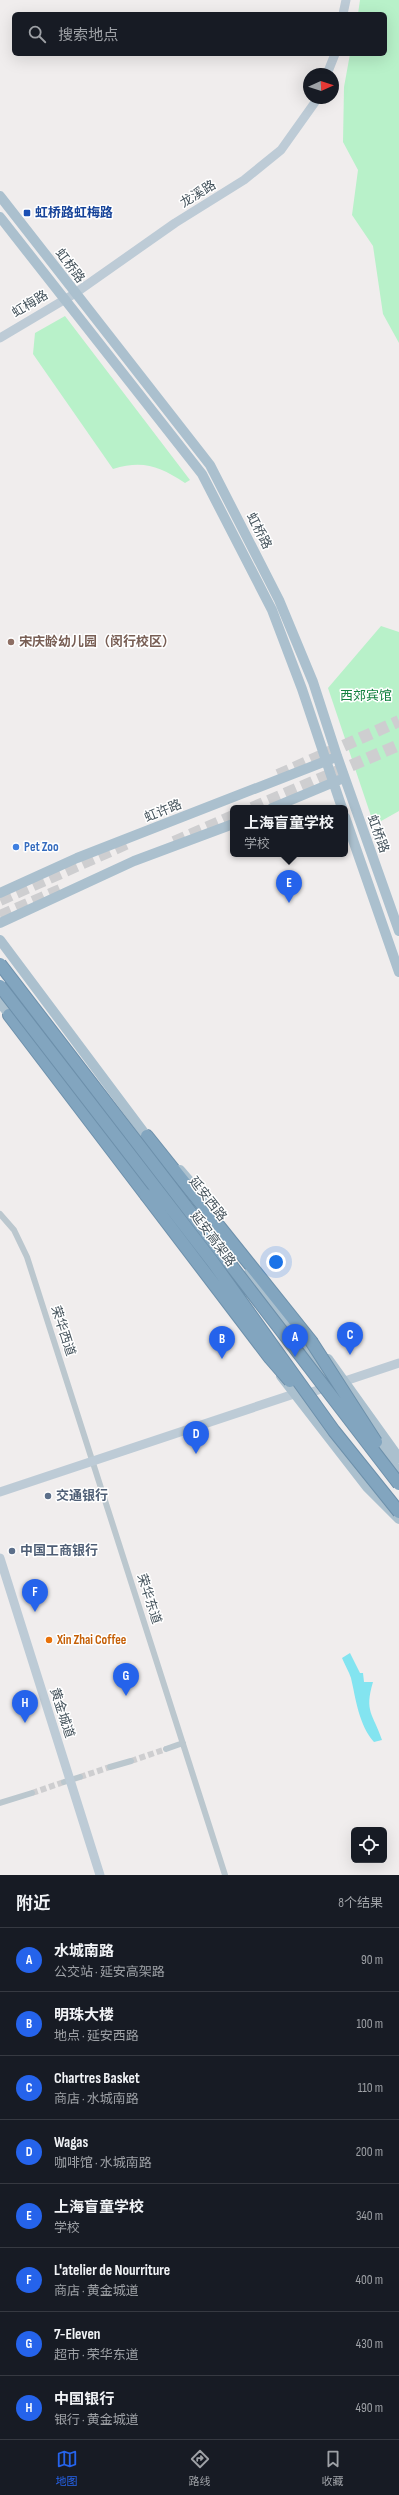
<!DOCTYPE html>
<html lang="zh">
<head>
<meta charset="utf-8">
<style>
  body { margin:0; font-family:"Sofia Sans Condensed","Noto Sans SC",sans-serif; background:#20242c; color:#f1f3f6 }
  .controls { position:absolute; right:12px; bottom:12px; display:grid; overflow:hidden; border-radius:6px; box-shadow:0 4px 16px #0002 }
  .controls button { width:36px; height:36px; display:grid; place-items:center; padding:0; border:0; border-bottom:1px solid #363941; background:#171b24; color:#f1f3f6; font:20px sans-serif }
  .compass { position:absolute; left:303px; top:68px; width:36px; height:36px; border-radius:50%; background:#171b24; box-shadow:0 4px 16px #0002; rotate:87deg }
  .you { position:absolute; left:276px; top:1262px; width:14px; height:14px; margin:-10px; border:3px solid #fff; border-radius:50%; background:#1a73e8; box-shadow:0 0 0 6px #1a73e833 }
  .badge { display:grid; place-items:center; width:26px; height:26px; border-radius:50%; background:#2563eb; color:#fff; font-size:13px; font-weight:700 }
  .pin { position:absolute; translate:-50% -33px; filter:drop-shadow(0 1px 2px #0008) }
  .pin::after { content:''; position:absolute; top:21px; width:14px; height:12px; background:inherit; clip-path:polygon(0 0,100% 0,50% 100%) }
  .popup { position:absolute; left:230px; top:805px; width:118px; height:52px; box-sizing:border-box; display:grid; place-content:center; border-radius:6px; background:#171b24; filter:drop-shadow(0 1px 3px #0005); font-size:13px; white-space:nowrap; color:#9ea1a6 }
  .popup b { font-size:15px; color:#f1f3f6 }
  .popup::after { content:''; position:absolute; left:50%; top:100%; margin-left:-8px; border:8px solid transparent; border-top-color:#171b24 }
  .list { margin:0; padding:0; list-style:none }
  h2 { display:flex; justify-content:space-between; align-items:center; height:52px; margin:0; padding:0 16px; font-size:17px }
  h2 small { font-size:13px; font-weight:400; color:#9ea1a6 }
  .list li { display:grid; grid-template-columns:26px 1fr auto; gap:12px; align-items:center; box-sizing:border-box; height:64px; padding:0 16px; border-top:1px solid #363941 }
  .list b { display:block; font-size:15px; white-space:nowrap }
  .list p { margin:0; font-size:13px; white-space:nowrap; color:#9ea1a6 }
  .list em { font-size:13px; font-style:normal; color:#9ea1a6 }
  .icon { flex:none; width:22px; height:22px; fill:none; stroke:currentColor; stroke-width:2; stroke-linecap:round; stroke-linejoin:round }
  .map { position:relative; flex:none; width:399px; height:1875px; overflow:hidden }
  .search { position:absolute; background:#171b24; box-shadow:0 4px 16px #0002; left:12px; right:12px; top:12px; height:44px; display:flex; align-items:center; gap:10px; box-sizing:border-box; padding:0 14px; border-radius:6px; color:#9ea1a6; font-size:15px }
  .sheet { height:564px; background:#171b24 }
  nav { display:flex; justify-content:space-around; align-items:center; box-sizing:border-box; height:56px; border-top:1px solid #363941; background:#171b24; font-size:11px; color:#9ea1a6 }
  nav a { display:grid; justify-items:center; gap:2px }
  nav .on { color:#2563eb }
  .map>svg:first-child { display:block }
  .green { fill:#b8f1c9 }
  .water { fill:#83e4f0 }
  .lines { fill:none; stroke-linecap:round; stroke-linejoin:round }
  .street-tunnel { stroke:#ceced0; stroke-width:6; stroke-dasharray:6 3; stroke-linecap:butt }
  .highway-tunnel { stroke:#ceced0; stroke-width:12; stroke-dasharray:12 6; stroke-linecap:butt }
  .highway-casing { stroke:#6d90ab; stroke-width:14 }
  .street { stroke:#bbc7ce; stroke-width:6 }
  .secondary { stroke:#bdcbd6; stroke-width:9 }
  .primary { stroke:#abc0ce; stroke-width:10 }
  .highway { stroke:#82a5bf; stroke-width:12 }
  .highway-bridge-casing { stroke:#6d90ab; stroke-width:14; stroke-linecap:butt }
  .highway-bridge { stroke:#82a5bf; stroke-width:12 }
  .transit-dot { fill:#1a4fb4; stroke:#fff; stroke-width:1.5 }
  .education-dot { fill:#8d6e63; stroke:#fff; stroke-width:1.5 }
  .shop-dot { fill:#3f7fe0; stroke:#fff; stroke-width:1.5 }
  .service-dot { fill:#5c6f8a; stroke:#fff; stroke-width:1.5 }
  .food-dot { fill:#e8710a; stroke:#fff; stroke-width:1.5 }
  .labels { text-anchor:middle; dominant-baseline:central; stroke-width:3; stroke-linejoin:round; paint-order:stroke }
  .street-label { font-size:13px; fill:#45535c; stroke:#fff }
  .transit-label { font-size:13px; font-weight:bold; fill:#164399; stroke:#fff; text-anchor:start }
  .education-label { font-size:13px; font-weight:bold; fill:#785e54; stroke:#fff; text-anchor:start }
  .park-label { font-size:13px; fill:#12813f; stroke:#fff }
  .shop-label { font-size:13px; font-weight:bold; fill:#366cbe; stroke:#fff; text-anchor:start }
  .service-label { font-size:13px; font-weight:bold; fill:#4e5e75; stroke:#fff; text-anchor:start }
  .food-label { font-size:13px; font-weight:bold; fill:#c56008; stroke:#fff; text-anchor:start }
</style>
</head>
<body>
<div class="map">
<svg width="399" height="1875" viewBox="0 0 399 1875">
  <rect width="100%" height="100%" fill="#f0eded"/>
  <path class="green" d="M360,0H399V343L383,314L373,246L352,215L358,170L343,142L344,87L350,54H385V14H358Z
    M65,316L190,480L185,483C159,466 143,460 113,469L33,354L35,333Z
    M381,626L399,632V811L374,825L328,688Z"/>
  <path class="water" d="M350,1653L360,1673H363L364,1682H373C364,1712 373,1713 382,1740L374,1742C359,1725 356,1700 351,1678C349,1672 345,1665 342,1658Z"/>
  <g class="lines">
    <path class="street-tunnel" d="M131,1761L166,1749
      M80,1777L110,1767
      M32,1793L64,1782"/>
    <path class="highway-tunnel" d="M278,775L399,721
      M252,808L399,745
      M174,842L233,816
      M0,900L128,843
      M0,916L60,890"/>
    <defs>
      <path id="highway" d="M9,1015L146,1195
        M147,1136L311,1341"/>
    </defs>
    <use href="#highway" class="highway-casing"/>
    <path class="street" d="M0,1214L14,1230L27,1257L225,1875
      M166,1749L183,1743
      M110,1767L131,1761
      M64,1782L80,1777
      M0,1803L32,1793"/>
    <path class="secondary" d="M343,14L346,0
      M327,74L335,54
      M0,338L74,294L175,223L244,180L281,150L318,98
      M0,1492L294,1394L309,1393L399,1363
      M0,1558L100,1875"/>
    <path class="primary" d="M0,196L210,465L279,600L313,682L337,756L399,931
      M0,217L202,474L272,610L302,689L342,808
      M272,808L339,780
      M345,817L399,972
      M0,893L77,858L331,759
      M0,923L134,861L233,824
      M0,940L151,1142
      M0,1003L14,1020
      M180,1170L210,1205
      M249,1273L327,1375
      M328,1359L399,1458
      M281,1376L367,1487L399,1519
      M372,1436L399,1472"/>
    <use href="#highway" class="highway"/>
    <defs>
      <path id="highway-bridge" d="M0,964L399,1484
        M0,986L212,1261L334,1431L399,1512
        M146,1195L270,1358L290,1381
        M311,1341L376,1442"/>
    </defs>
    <use href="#highway-bridge" class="highway-bridge-casing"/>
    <use href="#highway-bridge" class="highway-bridge"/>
  </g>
  <rect class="transit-dot" x="23" y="209" width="8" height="8" rx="2"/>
  <circle class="education-dot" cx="11" cy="642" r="4"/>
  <circle class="shop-dot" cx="16" cy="847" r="4"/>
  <g class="service-dot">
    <circle cx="48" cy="1496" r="4"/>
    <circle cx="12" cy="1551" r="4"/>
  </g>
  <circle class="food-dot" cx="49" cy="1640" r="4"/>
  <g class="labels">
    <g class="street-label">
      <text transform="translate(198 194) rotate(-32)">龙溪路</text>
      <text transform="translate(70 266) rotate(53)">虹桥路</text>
      <text transform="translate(30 304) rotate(-31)">虹梅路</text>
      <text transform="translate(259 531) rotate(63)">虹桥路</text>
      <text transform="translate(163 811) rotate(-22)">虹许路</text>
      <text transform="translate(378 834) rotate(70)">虹桥路</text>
      <text transform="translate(208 1199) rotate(52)">延安西路</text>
      <text transform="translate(213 1239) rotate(53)">延安高架路</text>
      <text transform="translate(63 1331) rotate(72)">荣华西道</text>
      <text transform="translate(149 1599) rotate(72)">荣华东道</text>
      <text transform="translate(62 1713) rotate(72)">黄金城道</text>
    </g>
    <g class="transit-label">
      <text x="35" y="213">虹桥路虹梅路</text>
    </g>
    <g class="education-label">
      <text x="19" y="642">宋庆龄幼儿园（闵行校区）</text>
    </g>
    <g class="park-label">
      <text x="366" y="696">西郊宾馆</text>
    </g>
    <g class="shop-label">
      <text x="24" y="847">Pet Zoo</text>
    </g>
    <g class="service-label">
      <text x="56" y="1496">交通银行</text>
      <text x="20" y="1551">中国工商银行</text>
    </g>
    <g class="food-label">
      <text x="57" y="1640">Xin Zhai Coffee</text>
    </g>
  </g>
</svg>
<div class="controls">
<button><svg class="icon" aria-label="locate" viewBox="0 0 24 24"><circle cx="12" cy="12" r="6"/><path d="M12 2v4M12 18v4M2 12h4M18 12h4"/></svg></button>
</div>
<svg class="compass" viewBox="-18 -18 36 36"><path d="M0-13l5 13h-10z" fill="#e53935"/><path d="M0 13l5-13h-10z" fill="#9ea1a6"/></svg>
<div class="you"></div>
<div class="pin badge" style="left:295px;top:1357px">A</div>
<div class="pin badge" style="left:222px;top:1359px">B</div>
<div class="pin badge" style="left:350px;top:1355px">C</div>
<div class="pin badge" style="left:196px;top:1454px">D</div>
<div class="pin badge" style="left:289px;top:903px">E</div>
<div class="popup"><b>上海盲童学校</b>学校</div>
<div class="pin badge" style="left:35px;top:1612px">F</div>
<div class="pin badge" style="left:126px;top:1696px">G</div>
<div class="pin badge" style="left:25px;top:1723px">H</div>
<div class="search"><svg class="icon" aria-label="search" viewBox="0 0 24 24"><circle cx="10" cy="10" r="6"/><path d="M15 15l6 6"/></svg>搜索地点</div>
</div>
<section class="sheet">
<h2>附近<small>8个结果</small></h2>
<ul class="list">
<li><span class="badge">A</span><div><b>水城南路</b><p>公交站 · 延安高架路</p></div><em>90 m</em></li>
<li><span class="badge">B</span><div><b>明珠大楼</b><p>地点 · 延安西路</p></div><em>100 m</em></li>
<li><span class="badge">C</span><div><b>Chartres Basket</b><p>商店 · 水城南路</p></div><em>110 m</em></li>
<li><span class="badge">D</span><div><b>Wagas</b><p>咖啡馆 · 水城南路</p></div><em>200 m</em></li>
<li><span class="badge">E</span><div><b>上海盲童学校</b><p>学校</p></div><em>340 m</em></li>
<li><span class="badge">F</span><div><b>L'atelier de Nourriture</b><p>商店 · 黄金城道</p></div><em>400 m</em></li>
<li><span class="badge">G</span><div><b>7-Eleven</b><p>超市 · 荣华东道</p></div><em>430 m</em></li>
<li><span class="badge">H</span><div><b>中国银行</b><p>银行 · 黄金城道</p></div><em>490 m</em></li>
</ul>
</section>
<nav>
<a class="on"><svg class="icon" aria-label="map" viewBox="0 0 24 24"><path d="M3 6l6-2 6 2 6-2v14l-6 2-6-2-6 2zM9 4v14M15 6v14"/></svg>地图</a>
<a><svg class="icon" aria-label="directions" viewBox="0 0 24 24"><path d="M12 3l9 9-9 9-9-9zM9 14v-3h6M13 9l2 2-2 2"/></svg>路线</a>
<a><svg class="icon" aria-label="saved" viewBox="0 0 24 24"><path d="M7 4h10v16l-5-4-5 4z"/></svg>收藏</a>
</nav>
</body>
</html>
